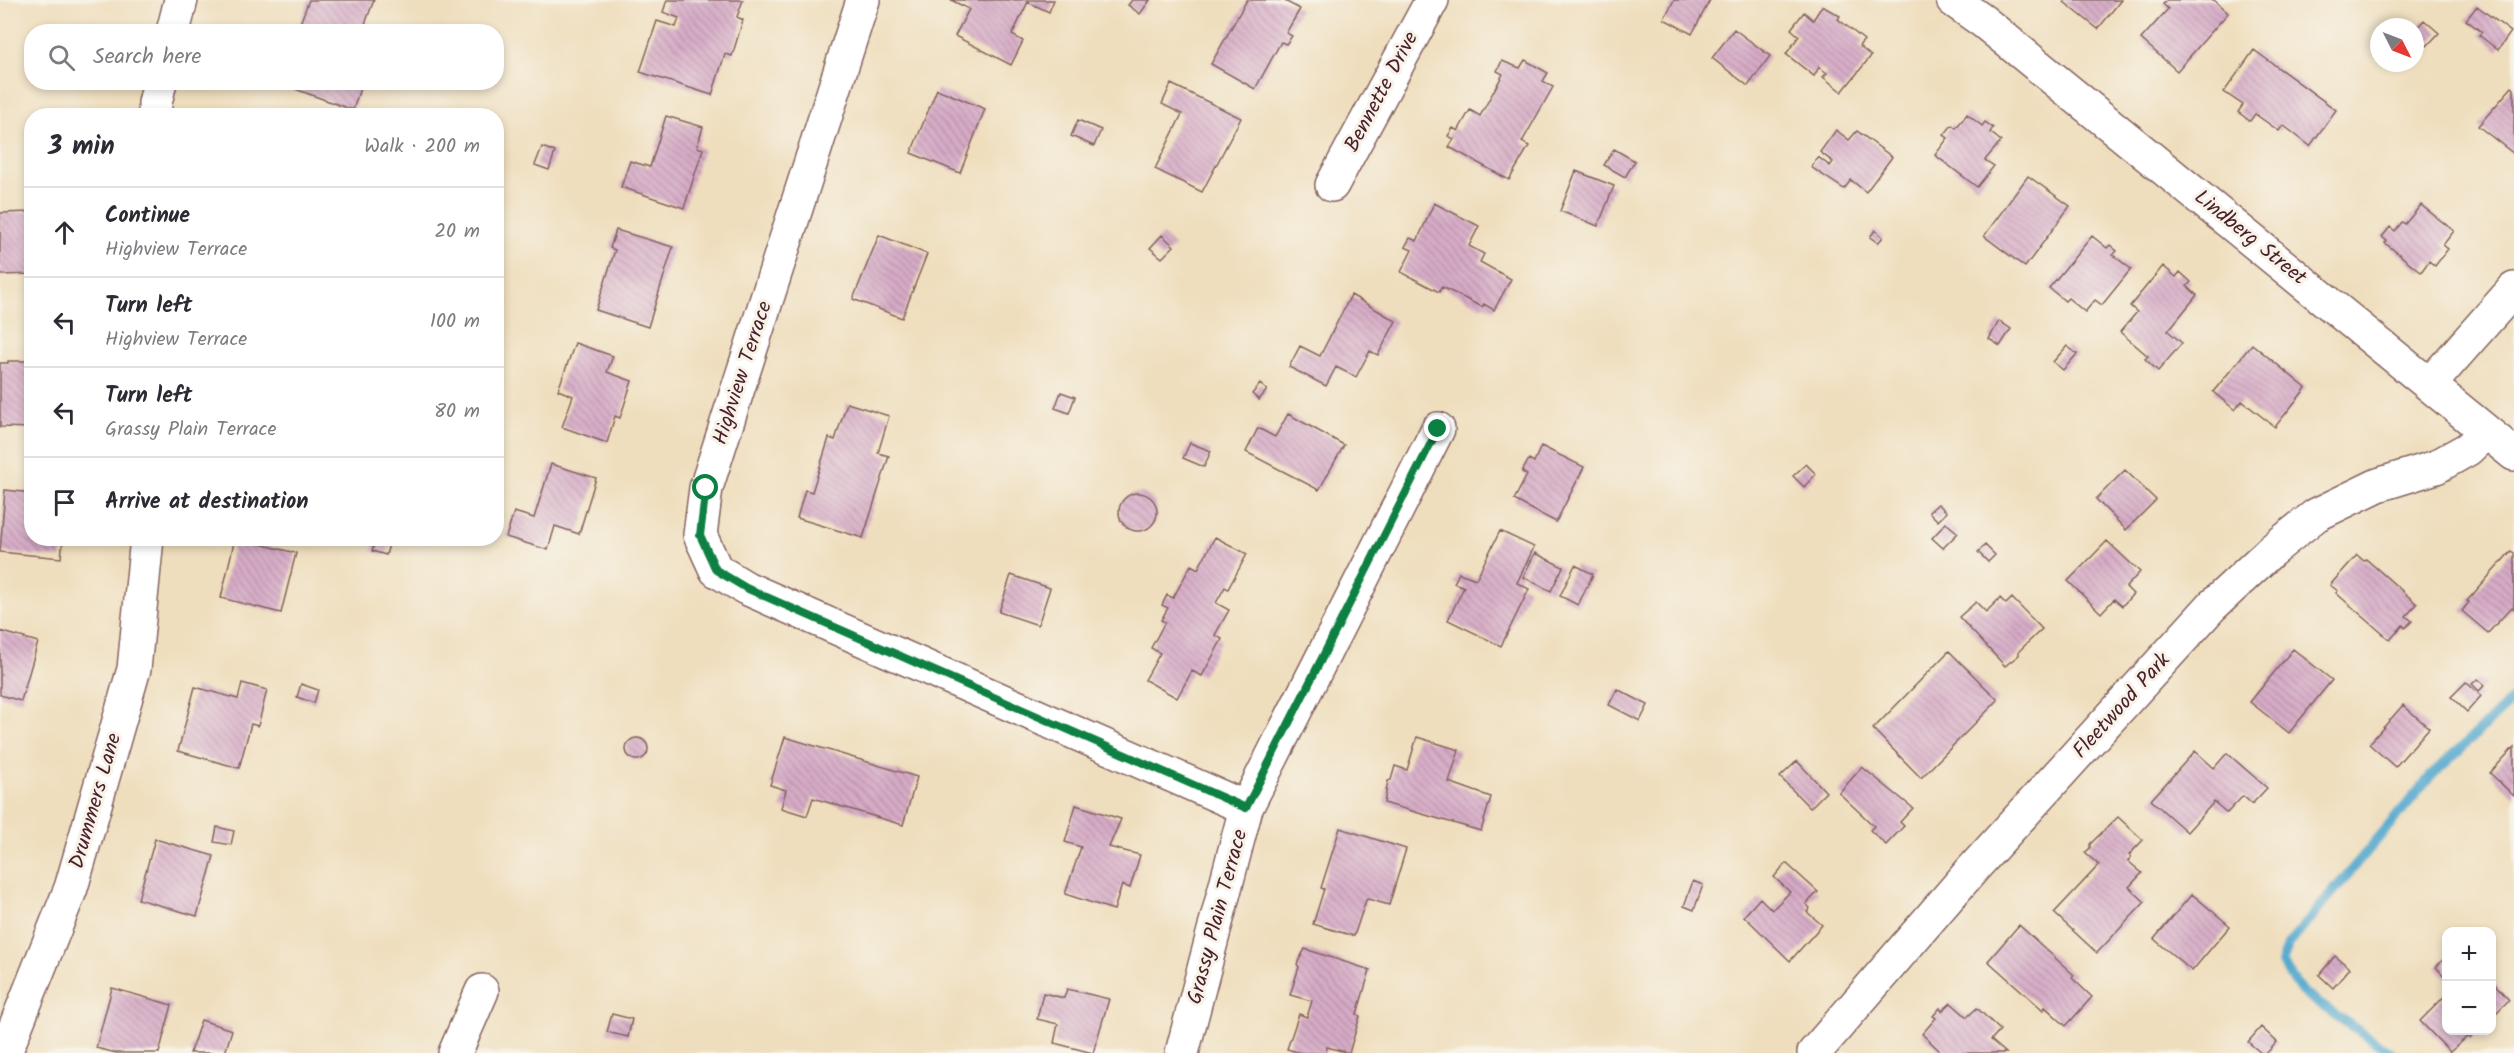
<!DOCTYPE html>
<html lang="en">
<head>
<meta charset="utf-8">
<style>
  body { margin:0; font-family:Kalam,sans-serif; background:#f7f7f7; color:#2b2b33 }
  .controls { position:absolute; right:18px; bottom:18px; display:grid; overflow:hidden; border-radius:12px; box-shadow:0 3px 9px #0003 }
  .controls button { width:54px; height:54px; display:grid; place-items:center; padding:0; border:0; border-bottom:2px solid #e1e1e2; background:#fff; color:#2b2b33; font:30px sans-serif }
  .compass { position:absolute; left:2370px; top:18px; width:54px; height:54px; border-radius:50%; background:#fff; box-shadow:0 3px 9px #0003; rotate:132deg }
  .stop { position:absolute; width:18px; height:18px; margin:-14px; border:4px solid #0b8043; border-radius:50%; background:#fff }
  .stop.end { background:#0b8043; border-color:#fff; box-shadow:0 2px 6px #0008 }
  .list { margin:0; padding:0; list-style:none }
  h2 { display:flex; justify-content:space-between; align-items:center; height:78px; margin:0; padding:0 24px; font-size:26px }
  h2 small { font-size:20px; font-weight:400; color:#7c7c81 }
  .list li { display:grid; grid-template-columns:39px 1fr auto; gap:18px; align-items:center; box-sizing:border-box; height:90px; padding:0 24px; border-top:2px solid #e1e1e2 }
  .list b { display:block; font-size:22px; white-space:nowrap }
  .list p { margin:0; font-size:20px; white-space:nowrap; color:#7c7c81 }
  .list em { font-size:20px; font-style:normal; color:#7c7c81 }
  .icon { flex:none; width:33px; height:33px; fill:none; stroke:currentColor; stroke-width:2; stroke-linecap:round; stroke-linejoin:round }
  .map { position:relative; flex:none; width:2514px; height:1053px; overflow:hidden }
  .search { position:absolute; background:#fff; box-shadow:0 3px 9px #0003; left:24px; top:24px; width:480px; height:66px; display:flex; align-items:center; gap:15px; box-sizing:border-box; padding:0 21px; border-radius:24px; color:#7c7c81; font-size:22px }
  .panel { position:absolute; background:#fff; box-shadow:0 3px 9px #0003; left:24px; top:108px; width:480px; height:438px; border-radius:24px }
  .map>svg:first-child { display:block }
  .lines { fill:none; stroke-linecap:round; stroke-linejoin:round }
  .stream { stroke:#51a8ce; stroke-width:10 }
  .building { fill:url(#building-back-hatch) }
  .minor-casing { stroke:#84625e; stroke-width:36 }
  .minor { stroke:#fff; stroke-width:33 }
  .route { stroke:#0b8043; stroke-width:8 }
  .labels { text-anchor:middle; dominant-baseline:central; stroke-width:6; stroke-linejoin:round; paint-order:stroke }
  .street-label { font-size:21px; fill:#4a1f2b; stroke:#f7f3e8 }
</style>
</head>
<body>
<div class="map">
<svg width="2514" height="1053" viewBox="0 0 2514 1053">
  <defs>
    <pattern id="building-back-hatch" width="6" height="6" patternUnits="userSpaceOnUse" patternTransform="scale(1.5)"><rect width="6" height="6" fill="#d7acc7"/><path d="M-1 5l2 2M0 0l6 6M5-1l2 2" fill="none" stroke="#b08ba2"/></pattern>
  </defs>
  <rect width="100%" height="100%" fill="#f7f3e8"/>
  <filter id="ink" filterUnits="userSpaceOnUse"><feTurbulence type="fractalNoise" baseFrequency=".0167" numOctaves="2"/><feDisplacementMap in="SourceGraphic" scale="12" xChannelSelector="R" yChannelSelector="G"/><feConvolveMatrix kernelMatrix="1 2 1 2 8 2 1 2 1" color-interpolation-filters="sRGB"/></filter>
  <filter id="wash" filterUnits="userSpaceOnUse"><feTurbulence type="fractalNoise" baseFrequency=".008" numOctaves="4" result="noise"/><feDisplacementMap in="SourceGraphic" scale="24" xChannelSelector="R" yChannelSelector="G"/><feGaussianBlur stdDeviation="1.35" result="paint"/><feColorMatrix in="noise" values="0 0 0 0 0 0 0 0 0 0 0 0 0 0 0 0 0 1.4 0 .05"/><feComposite in="paint" operator="in"/></filter>
  <g filter="url(#wash)">
    <rect width="100%" height="100%" fill="#efdebd"/>
    <g class="lines">
      <path class="stream" d="M2391,1053L2302,992L2282,963L2288,945L2430,777L2514,698"/>
    </g>
    <g id="blocks">
      <path class="building" d="M309,0H374L362,32H313L299,26Z
        M667,0H743L737,17L743,20L732,56L725,54L712,95L640,72L657,21L676,27L679,18L663,12Z
        M951,0H1054L1049,12L1028,2L1012,35L1023,41L1011,65L955,36L969,9Z
        M1132,0H1150L1140,14L1128,5Z
        M1247,0H1283L1300,9L1286,33L1292,36L1286,44L1281,42L1255,89L1211,64Z
        M1674,0H1710L1692,34L1664,19Z
        M2066,0H2121L2098,29L2064,2Z
        M2167,0H2214L2228,13L2177,71L2141,39L2168,9L2163,4Z
        M1822,6L1840,16L1838,19L1864,40L1859,46L1871,56L1842,92L1823,77L1827,73L1819,67L1814,76L1786,54L1799,36L1791,29L1804,12L1813,20Z
        M2477,6L2511,32L2498,50L2479,35L2482,32L2466,20Z
        M2424,20L2439,33L2427,46L2415,35V30Z
        M1734,29L1770,56L1748,86L1712,58Z
        M2254,50L2336,110L2310,146L2283,125L2279,131L2255,114L2250,121L2238,112L2243,105L2224,92Z
        M1525,60L1548,73L1543,81L1553,87L1522,142L1529,146L1509,180L1449,147L1454,139L1448,136L1453,128L1458,131L1470,110L1480,116L1503,74L1497,71L1502,61L1520,68Z
        M297,82H362L353,110L295,89Z
        M1171,84L1241,118L1202,192L1155,169L1182,114L1162,104Z
        M2512,87L2514,89V154L2478,126Z
        M937,89L985,109L960,173L911,153Z
        M1967,114L1982,126L1985,122L1993,128L1990,132L2001,141L1985,160L1994,166L1977,187L1935,155L1948,138L1944,135L1952,125L1956,128Z
        M666,116L703,127L697,147L703,149L684,208L621,187L630,161L650,167Z
        M1078,120L1101,130L1094,146L1071,136Z
        M1836,130L1849,140L1857,131L1892,157L1866,192L1851,180L1844,189L1811,167L1818,157L1830,166L1833,162L1820,152Z
        M542,147L555,152L549,170L535,165Z
        M1614,149L1635,161L1625,177L1604,165Z
        M1576,171L1614,186L1598,226L1560,211Z
        M2028,176L2070,206L2025,267L1984,236Z
        M1434,203L1479,226L1469,246L1484,254L1480,262L1511,279L1494,310L1484,304L1482,307L1442,287L1439,292L1401,272L1412,250L1405,247L1410,238L1417,241Z
        M2421,205L2454,231L2443,245L2448,249L2435,266L2429,261L2421,272L2385,243L2387,241L2382,237L2390,227L2395,231L2402,222L2405,224Z
        M32,212V274L0,275V213Z
        M616,230L673,247L648,327L596,310L615,250L610,248Z
        M1875,230L1883,237L1878,243L1870,237Z
        M879,235L927,254L902,318L853,299Z
        M1162,235L1174,246L1162,258L1150,248Z
        M2092,236L2107,248L2110,245L2117,251L2113,255L2131,269L2102,305L2095,300L2085,312L2068,298L2065,301L2049,288Z
        M2163,266L2176,277L2180,272L2191,282L2187,286L2197,295L2168,331L2182,343L2158,371L2145,359L2148,356L2120,332L2137,312L2130,306Z
        M1351,295L1396,321L1378,355L1370,351L1356,377L1336,367L1326,386L1289,367L1300,346L1320,356Z
        M1999,321L2011,329L2000,346L1989,339Z
        M575,343L613,356L607,372L632,381L620,418L615,416L607,443L562,427L573,396L558,390Z
        M2252,344L2306,388L2275,427L2242,401L2235,410L2213,392Z
        M2067,346L2077,354L2063,370L2053,362Z
        M8,361H32V428L0,427V363H8Z
        M1260,384L1267,390L1259,400L1252,394Z
        M1061,392L1075,397L1069,413L1055,408Z
        M847,403L889,416L878,453L889,456L863,538L797,518L805,490L812,492L829,438L835,440Z
        M1288,414L1344,445L1319,490L1246,452L1258,428L1275,437Z
        M1190,443L1211,451L1204,467L1183,458Z
        M1541,446L1584,467L1556,522L1514,500L1527,475L1522,472L1529,459L1534,462Z
        M551,464L596,478L579,534L555,526L548,550L506,537L514,512L534,518Z
        M1806,464L1816,474L1804,487L1793,476Z
        M2125,470L2156,500L2126,530L2096,499Z
        M5,490L32,493V538H63L61,558L0,552Z
        M1119 512a19 19 0 1 1 38 0a19 19 0 1 1-38 0Z
        M1938,504L1947,512L1938,521L1929,512Z
        M1946,523L1958,533L1943,548L1932,538Z
        M1500,531L1534,547L1517,583L1529,589L1501,646L1448,620L1464,587L1454,583L1459,573L1476,579Z
        M1215,537L1247,554L1228,589L1225,587L1216,603L1229,610L1215,635L1222,639L1202,676L1192,671L1177,698L1145,680L1160,653L1151,648L1165,622L1161,620L1168,608L1162,605L1167,595L1173,598L1191,565L1198,569Z
        M235,538L296,553L281,613L221,598Z
        M376,538L390,541L386,555L372,551Z
        M2107,541L2140,572L2126,587L2133,594L2122,606L2114,599L2101,613L2068,581Z
        M1985,545L1995,555L1988,562L1978,552Z
        M2511,551L2514,553V609L2512,607L2488,633L2462,611L2469,602L2467,601Z
        M1535,553L1563,567L1551,591L1523,577Z
        M2357,555L2364,561L2366,559L2417,604L2406,616L2412,621L2405,628L2403,625L2390,640L2336,593L2338,591L2330,585Z
        M1575,565L1593,574L1578,605L1560,596Z
        M1011,575L1050,588L1038,625L999,612Z
        M2000,598L2006,604L2012,598L2042,629L2019,651V655L2005,666L1959,617L1976,602L1986,612Z
        M0,631L38,642L21,701L0,695Z
        M2293,649L2332,680L2289,733L2250,702Z
        M1949,651L1998,700L1921,778L1873,729Z
        M2478,679L2485,685L2479,691L2472,684Z
        M2466,682L2481,696L2467,712L2451,697Z
        M242,683L267,690L258,726L251,724L239,768L178,751L195,687L238,699Z
        M301,684L318,690L314,703L297,697Z
        M1617,689L1648,705L1640,721L1609,705Z
        M2403,705L2429,728L2395,767L2369,744Z
        M785,737L917,777L903,825L813,798L807,816L781,808L786,790L770,785Z
        M1417,737L1459,750L1449,782L1491,797L1481,831L1384,803L1388,781L1391,780L1395,766L1407,770Z
        M626 749a11 11 0 1 1 22 0a11 11 0 1 1-22 0Z
        M2514,747V796L2490,773Z
        M2195,751L2214,768L2227,753L2267,788L2252,804L2243,796L2227,813L2214,802L2187,832L2151,800Z
        M1797,761L1826,792L1810,808L1780,777Z
        M1862,767L1913,808L1900,822L1904,826L1886,845L1870,830L1874,826L1839,793Z
        M1076,805L1121,819L1109,847L1140,855L1130,888L1122,885L1114,910L1065,894L1081,847L1065,842Z
        M2118,817L2143,840L2129,855L2131,857L2128,861L2142,873L2129,887L2145,902L2097,953L2054,913L2099,865L2085,853L2090,848V844Z
        M217,827L234,831L231,845L214,842Z
        M1340,828L1406,849L1389,905L1368,899L1366,900L1354,936L1313,924L1324,889L1321,888Z
        M155,839L214,856L197,916L138,899Z
        M1786,863L1818,892L1806,904L1810,908L1807,912L1822,925L1790,961L1744,916L1760,898L1772,910L1790,892L1774,877Z
        M1693,881L1703,885L1694,910L1684,906Z
        M2192,894L2230,926L2192,971L2154,939Z
        M2019,925L2074,975L2072,978L2092,997L2066,1026L2045,1007L2043,1010L1988,961Z
        M1305,949L1370,970L1357,1014L1360,1016L1349,1053L1327,1047L1326,1053H1301L1287,1049L1299,1014L1307,1017L1312,1001L1290,995L1299,967L1297,964Z
        M2335,956L2350,968L2333,988L2319,975Z
        M2446,957V978L2436,967Z
        M2492,981L2509,1000L2492,1017Z
        M112,988L172,1005L159,1053H116L96,1048Z
        M1067,989L1109,999L1093,1053L1054,1043L1058,1024L1037,1019L1043,993L1064,998Z
        M2446,995V1030H2478L2470,1038L2468,1036L2450,1052L2420,1021Z
        M1951,1003L1967,1017L1977,1008L2000,1030L1991,1040L2006,1053H1942L1922,1034L1936,1018L1933,1016L1940,1008L1942,1011Z
        M612,1014L632,1019L628,1037L607,1032Z
        M201,1020L232,1030L225,1053H190Z
        M2261,1027L2277,1042L2267,1053H2261L2248,1042Z"/>
    </g>
  </g>
  <g filter="url(#ink)">
    <use href="#blocks" fill-opacity="0" stroke="#84625e" stroke-width="1.5"/>
    <g class="lines">
      <defs>
        <path id="minor" d="M863,0L706,488L700,535L716,570L746,588L1246,808
          M1953,0L1984,22L2514,454
          M173,32L181,0
          M155,116V103L160,82
          M1332,185L1432,0
          M2430,384L2514,289
          M5,1053L71,888L134,669L147,538
          M455,1053L482,991
          M1182,1053L1246,808L1438,429
          M1814,1053L1971,871L2212,606L2271,551L2316,515L2378,485L2436,467L2468,449L2486,432"/>
      </defs>
      <use href="#minor" class="minor-casing"/>
      <use href="#minor" class="minor"/>
    </g>
  </g>
  <g class="lines" filter="url(#ink)">
    <path class="route" d="M706,488L700,535L716,570L746,588L1246,808L1438,429"/>
  </g>
  <g class="labels">
    <g class="street-label">
      <text transform="translate(1382 92) rotate(-62)">Bennette Drive</text>
      <text transform="translate(2250 238) rotate(39)">Lindberg Street</text>
      <text transform="translate(743 373) rotate(-72)">Highview Terrace</text>
      <text transform="translate(2122 706) rotate(-48)">Fleetwood Park</text>
      <text transform="translate(96 801) rotate(-74)">Drummers Lane</text>
      <text transform="translate(1218 917) rotate(-75)">Grassy Plain Terrace</text>
    </g>
  </g>
</svg>
<div class="controls">
<button>+</button>
<button>−</button>
</div>
<svg class="compass" viewBox="-18 -18 36 36"><path d="M0-13l5 13h-10z" fill="#e53935"/><path d="M0 13l5-13h-10z" fill="#7c7c81"/></svg>
<div class="stop" style="left:706px;top:488px"></div>
<div class="stop end" style="left:1438px;top:429px"></div>
<div class="search"><svg class="icon" aria-label="search" viewBox="0 0 24 24"><circle cx="10" cy="10" r="6"/><path d="M15 15l6 6"/></svg>Search here</div>
<section class="panel">
<h2>3 min<small>Walk · 200 m</small></h2>
<ul class="list">
<li><svg class="icon" aria-label="ahead" viewBox="0 0 24 24"><path d="M12 20V5M6 11l6-6 6 6"/></svg><div><b>Continue</b><p>Highview Terrace</p></div><em>20 m</em></li>
<li><svg class="icon" aria-label="left" viewBox="0 0 24 24"><path d="M17 20v-9H6M10 6l-5 5 5 5"/></svg><div><b>Turn left</b><p>Highview Terrace</p></div><em>100 m</em></li>
<li><svg class="icon" aria-label="left" viewBox="0 0 24 24"><path d="M17 20v-9H6M10 6l-5 5 5 5"/></svg><div><b>Turn left</b><p>Grassy Plain Terrace</p></div><em>80 m</em></li>
<li><svg class="icon" aria-label="arrive" viewBox="0 0 24 24"><path d="M6 21V4h12l-3 4 3 4H6"/></svg><div><b>Arrive at destination</b></div></li>
</ul>
</section>
</div>
</body>
</html>
